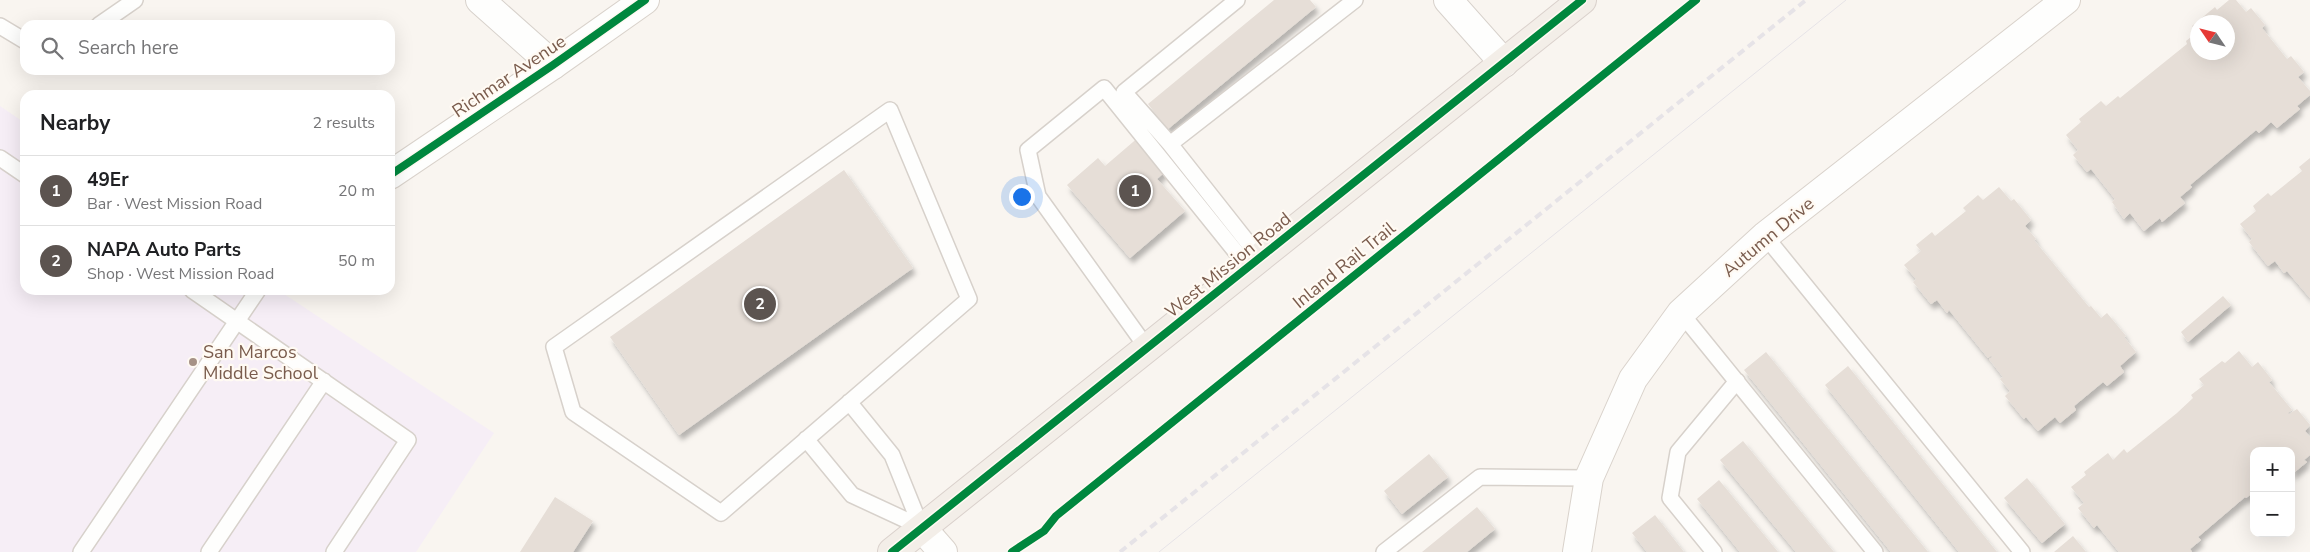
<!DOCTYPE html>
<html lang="en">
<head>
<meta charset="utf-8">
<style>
  body { margin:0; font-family:"Nunito Sans",sans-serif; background:#f2f2f2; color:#202124 }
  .controls { position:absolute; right:15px; bottom:15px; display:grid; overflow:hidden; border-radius:10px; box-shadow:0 5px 20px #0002 }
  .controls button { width:45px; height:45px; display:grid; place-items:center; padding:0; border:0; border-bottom:1px solid #e0e0e0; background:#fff; color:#202124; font:25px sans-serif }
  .compass { position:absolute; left:2190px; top:15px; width:45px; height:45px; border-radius:50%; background:#fff; box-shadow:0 5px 20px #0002; rotate:305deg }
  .you { position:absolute; left:1021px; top:196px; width:18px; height:18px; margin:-12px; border:4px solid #fff; border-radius:50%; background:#1a73e8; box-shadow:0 0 0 8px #1a73e833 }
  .badge { display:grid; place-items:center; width:32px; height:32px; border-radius:50%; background:#5c5450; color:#fff; font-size:16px; font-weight:700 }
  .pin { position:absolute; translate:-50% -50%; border:2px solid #fff; box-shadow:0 1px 5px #0006 }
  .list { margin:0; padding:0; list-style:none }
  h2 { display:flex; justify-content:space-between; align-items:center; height:65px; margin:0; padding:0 20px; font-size:21px }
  h2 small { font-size:16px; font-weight:400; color:#757577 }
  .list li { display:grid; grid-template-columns:32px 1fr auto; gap:15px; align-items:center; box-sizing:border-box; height:70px; padding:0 20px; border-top:1px solid #e0e0e0 }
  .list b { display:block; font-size:19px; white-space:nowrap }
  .list p { margin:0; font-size:16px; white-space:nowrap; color:#757577 }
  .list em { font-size:16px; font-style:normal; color:#757577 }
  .icon { flex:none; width:28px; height:28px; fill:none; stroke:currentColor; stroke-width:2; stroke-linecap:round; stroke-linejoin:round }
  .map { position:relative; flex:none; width:2310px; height:552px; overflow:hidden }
  .search { position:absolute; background:#fff; box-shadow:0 5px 20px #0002; left:20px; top:20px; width:375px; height:55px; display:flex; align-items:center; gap:12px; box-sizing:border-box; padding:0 18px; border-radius:15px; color:#757577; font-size:19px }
  .panel { position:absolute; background:#fff; box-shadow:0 5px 20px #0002; left:20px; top:90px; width:375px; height:205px; border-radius:15px }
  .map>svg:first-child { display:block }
  .education { fill:#f6eef6 }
  .building { fill:#e6ded7; fill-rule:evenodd; filter:url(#shadow) }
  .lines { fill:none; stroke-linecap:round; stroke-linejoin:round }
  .lane-casing { stroke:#d7d1cb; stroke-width:18 }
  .street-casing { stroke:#d7d1cb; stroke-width:30 }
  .secondary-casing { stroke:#d9d2cb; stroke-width:30 }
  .primary-casing { stroke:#dad1cc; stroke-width:30 }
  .lane { stroke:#fefefd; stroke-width:15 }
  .street { stroke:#fefefd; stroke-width:28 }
  .secondary { stroke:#fefefd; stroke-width:28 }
  .primary { stroke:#f3eee8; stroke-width:28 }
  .tram { stroke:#e6e3e7; stroke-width:1 }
  .rail { stroke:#e6e3e7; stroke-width:4; stroke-dasharray:8 5; stroke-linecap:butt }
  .cycleway-casing { stroke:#fffaf3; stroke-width:11 }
  .cycleway { stroke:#00873e; stroke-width:8 }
  .poi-dot { fill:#a69286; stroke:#fffaf3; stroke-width:2 }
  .labels { text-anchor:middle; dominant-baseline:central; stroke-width:4.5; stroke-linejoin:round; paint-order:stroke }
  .street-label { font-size:18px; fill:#7a5c4d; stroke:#fffaf3 }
  .poi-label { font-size:18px; fill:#7a5c4d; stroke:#fffaf3; text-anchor:start }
</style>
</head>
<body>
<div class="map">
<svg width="2310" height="552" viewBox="0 0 2310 552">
  <defs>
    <filter id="shadow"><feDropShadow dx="3" dy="5.5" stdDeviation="2.5" flood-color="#0004"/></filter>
  </defs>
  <rect width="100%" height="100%" fill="#f9f5f0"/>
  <path class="education" d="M0,106L25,123V290H278L494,433L416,552H0Z"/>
  <path class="building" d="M1274,0H1310L1316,7L1168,129L1148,104Z
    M2229,0H2236L2246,12L2251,8L2265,25L2262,28L2287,59L2291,56L2304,72L2298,77L2310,91V95L2297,106L2300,109L2277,128L2271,122L2259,133L2256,130L2190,185L2192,187L2180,197L2185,203L2162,222L2160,218L2144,231L2130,213L2124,219L2112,202L2115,199L2091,169L2087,172L2073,155L2078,150L2066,135L2081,122L2079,119L2101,101L2106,106L2118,96L2120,98L2187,44L2186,41L2197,32L2192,26L2215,7L2217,10ZM2198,22H2228V52H2198Z
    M1140,136L1168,169L1157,179L1185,211L1130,258L1067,185L1098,158L1105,166Z
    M2310,158V298L2287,271L2284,273L2275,261L2268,266L2249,242L2252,239L2240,224L2256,211L2253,206L2268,193L2271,196L2302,171L2299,167Z
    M844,170L913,268L679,435L610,337Z
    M1999,187L2011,201L2014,199L2031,220L2025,226L2036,239L2034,240L2089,307L2091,306L2101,318L2107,313L2126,336L2124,337L2136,352L2120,366L2124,372L2107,386L2103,382L2074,406L2076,410L2060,423L2055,417L2038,431L2026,417L2024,419L2005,396L2010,391L2000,379L2003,377L1989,359L1992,357L1991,356L1988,358L1949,310L1947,313L1937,300L1931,304L1913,282L1916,279L1904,265L1921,251L1916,245L1932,232L1935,236L1966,211L1963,208L1978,195L1983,200Z
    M2223,296L2231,305L2188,342L2181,332Z
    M2239,351L2252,367L2258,362L2272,380L2269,382L2292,410L2288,413L2289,414L2297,409L2310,425L2305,431L2310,437V455L2304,460L2307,462L2291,475V451H2254V492L2246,498L2245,497L2198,537L2201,540L2190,549L2192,552H2119L2097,525L2094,528L2078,508L2084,503L2071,487L2086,475L2084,472L2108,453L2113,460L2124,449L2127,453L2177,413L2193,398L2191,395L2204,385L2199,379L2222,361L2225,363Z
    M1766,352L1928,552H1891L1744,370Z
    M1848,366L1997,552H1959L1825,385Z
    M1743,441L1834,552H1796L1720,460Z
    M1429,454L1448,477L1402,514L1384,491Z
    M2027,478L2065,524L2042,543L2004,498Z
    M1719,480L1778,552H1740L1697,499Z
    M555,497L593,521L573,552H520Z
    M1477,507L1495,529L1467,552H1422Z
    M1655,515L1684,552H1647L1632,533Z
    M2073,536L2086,552H2054Z"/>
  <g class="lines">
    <defs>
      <path id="lane" d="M99,25L135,0
        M0,26L25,41
        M890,110L969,299L721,513L573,412L554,347Z
        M1170,144L1124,92L1237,0
        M0,158L25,175
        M1765,236L2022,552
        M1260,258L1170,144L1355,0
        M192,290L408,440L334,552
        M1681,313L1875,552
        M1147,348L1038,196L1028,150L1104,88L1248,267
        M849,402L892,455L921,527
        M806,439L852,495L921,527
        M81,552L258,290
        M209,552L324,381
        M1384,552L1480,477L1589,478
        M1714,552L1670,498L1678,452L1737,381"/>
      <path id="street" d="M480,0L553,65
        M1448,0L1504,63"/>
      <path id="secondary" d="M390,175L553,65L645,0
        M921,527L943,552
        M1577,552L1589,478L1633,379L1681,313L1765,236L2066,0"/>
      <path id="primary" d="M892,552L1582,0"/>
    </defs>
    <use href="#lane" class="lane-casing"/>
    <use href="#street" class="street-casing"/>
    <use href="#secondary" class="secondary-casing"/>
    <use href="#primary" class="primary-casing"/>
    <use href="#lane" class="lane"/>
    <use href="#street" class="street"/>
    <use href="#secondary" class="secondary"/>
    <use href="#primary" class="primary"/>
    <path class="tram" d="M1159,552L1846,0"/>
    <path class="rail" d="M1120,552L1806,0"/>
    <defs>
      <path id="cycleway" d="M390,175L553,65L645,0
        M892,552L1582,0
        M1012,552L1044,531L1056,516L1696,0"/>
    </defs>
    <use href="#cycleway" class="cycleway-casing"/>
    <use href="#cycleway" class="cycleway"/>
  </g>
  <circle class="poi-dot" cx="193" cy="362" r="5"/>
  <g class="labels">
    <g class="street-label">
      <text transform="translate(509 76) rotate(-34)">Richmar Avenue</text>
      <text transform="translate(1768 237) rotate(-40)">Autumn Drive</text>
      <text transform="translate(1228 265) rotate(-39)">West Mission Road</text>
      <text transform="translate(1344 265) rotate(-39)">Inland Rail Trail</text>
    </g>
    <g class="poi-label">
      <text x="203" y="352">San Marcos<tspan x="203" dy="21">Middle School</tspan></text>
    </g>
  </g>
</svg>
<div class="controls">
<button>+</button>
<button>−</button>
</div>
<svg class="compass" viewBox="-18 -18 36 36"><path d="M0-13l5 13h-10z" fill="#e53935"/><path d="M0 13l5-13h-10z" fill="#757577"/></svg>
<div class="you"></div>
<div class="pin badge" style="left:1135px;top:191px">1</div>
<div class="pin badge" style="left:760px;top:304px">2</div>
<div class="search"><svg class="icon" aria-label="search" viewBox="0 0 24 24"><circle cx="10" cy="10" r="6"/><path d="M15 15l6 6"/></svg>Search here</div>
<section class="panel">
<h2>Nearby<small>2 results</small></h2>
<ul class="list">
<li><span class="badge">1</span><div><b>49Er</b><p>Bar · West Mission Road</p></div><em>20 m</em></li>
<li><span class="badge">2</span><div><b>NAPA Auto Parts</b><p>Shop · West Mission Road</p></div><em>50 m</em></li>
</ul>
</section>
</div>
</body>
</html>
